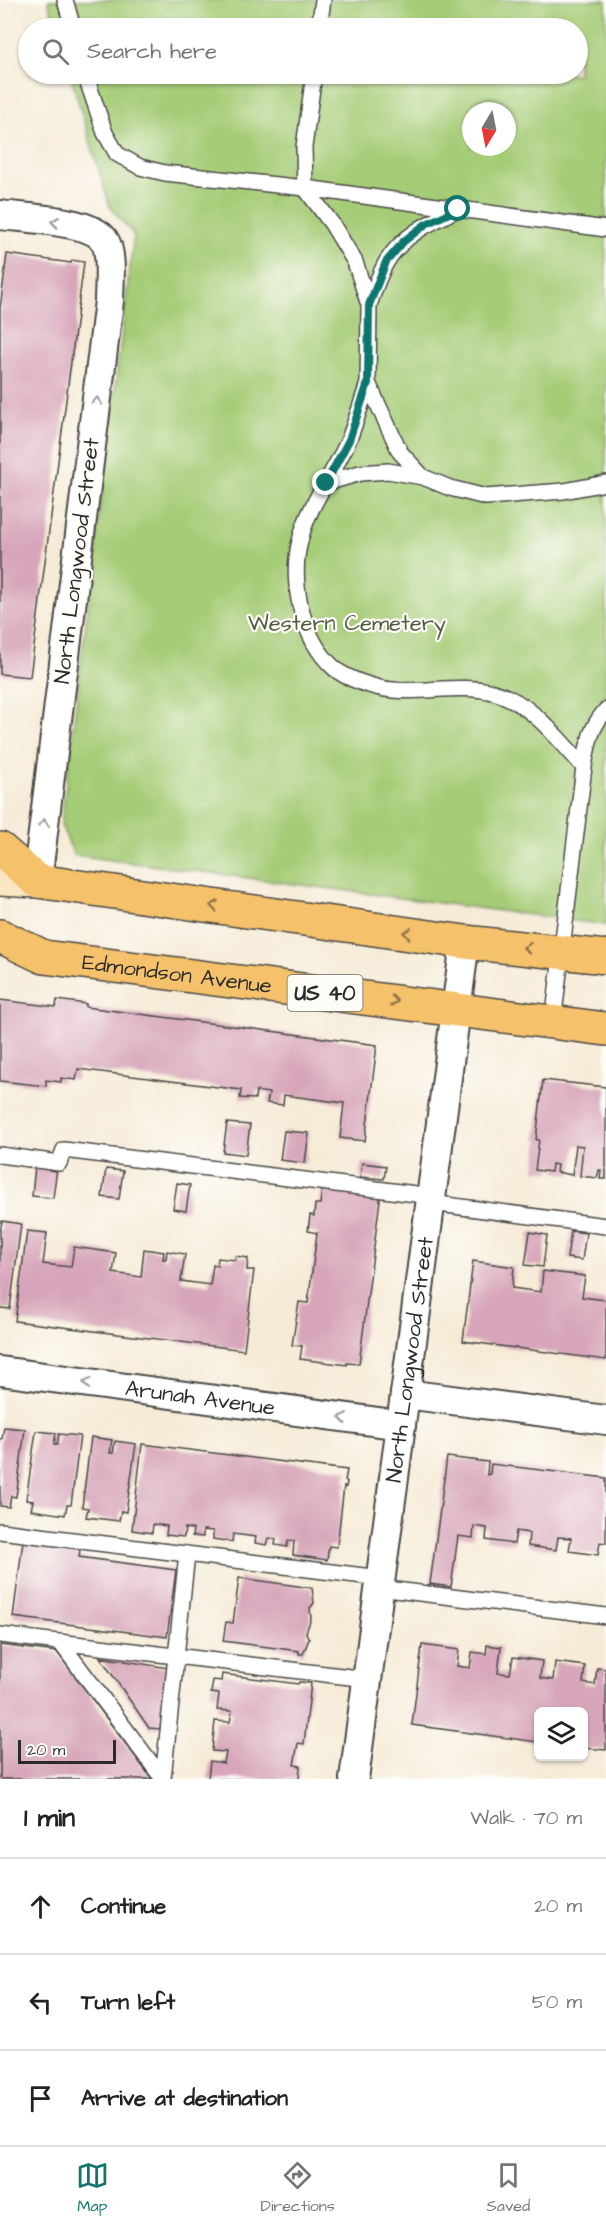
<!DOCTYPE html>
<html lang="en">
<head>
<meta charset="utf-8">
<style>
  body { margin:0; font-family:"Architects Daughter",sans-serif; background:#f2f2f2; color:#222 }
  .controls { position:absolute; right:18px; bottom:18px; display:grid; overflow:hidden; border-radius:9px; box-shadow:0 2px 4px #0004 }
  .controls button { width:54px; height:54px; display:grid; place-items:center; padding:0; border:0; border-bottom:2px solid #e0e0e0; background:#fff; color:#222; font:30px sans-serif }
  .compass { position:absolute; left:462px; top:102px; width:54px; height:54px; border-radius:50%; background:#fff; box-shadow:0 2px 4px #0004; rotate:190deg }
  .scale { position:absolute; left:18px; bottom:15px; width:98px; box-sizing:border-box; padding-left:6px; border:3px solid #2b2b2b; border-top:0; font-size:16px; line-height:21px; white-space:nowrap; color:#2b2b2b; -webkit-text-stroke:4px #fdfcf7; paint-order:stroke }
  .stop { position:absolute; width:18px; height:18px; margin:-14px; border:4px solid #0f766e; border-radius:50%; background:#fff }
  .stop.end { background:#0f766e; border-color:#fff; box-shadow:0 2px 6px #0008 }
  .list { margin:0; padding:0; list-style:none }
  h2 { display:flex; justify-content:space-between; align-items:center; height:78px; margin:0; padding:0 24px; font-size:26px }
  h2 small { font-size:20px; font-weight:400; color:#767676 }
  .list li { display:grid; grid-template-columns:39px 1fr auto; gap:18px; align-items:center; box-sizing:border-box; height:96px; padding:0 24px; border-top:2px solid #e0e0e0 }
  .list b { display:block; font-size:22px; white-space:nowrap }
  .list em { font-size:20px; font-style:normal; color:#767676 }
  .icon { flex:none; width:33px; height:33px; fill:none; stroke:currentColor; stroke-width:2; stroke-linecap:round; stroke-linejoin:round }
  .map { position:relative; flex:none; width:606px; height:1779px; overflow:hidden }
  .search { position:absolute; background:#fff; box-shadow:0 2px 4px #0004; left:18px; right:18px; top:18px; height:66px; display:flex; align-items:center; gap:15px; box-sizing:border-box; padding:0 21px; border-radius:33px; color:#767676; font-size:22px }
  .sheet { height:366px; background:#fff }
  nav { display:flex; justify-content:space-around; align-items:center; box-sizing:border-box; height:84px; border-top:2px solid #e0e0e0; background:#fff; font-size:16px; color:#767676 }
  nav a { display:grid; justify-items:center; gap:3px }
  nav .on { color:#0f766e }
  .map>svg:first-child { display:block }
  .green { fill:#a5cc76; stroke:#687c50; stroke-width:1.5; fill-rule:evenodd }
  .building { fill:#d7a6ba }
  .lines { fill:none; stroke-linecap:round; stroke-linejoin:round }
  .lane-casing { stroke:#494845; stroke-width:18 }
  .street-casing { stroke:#494845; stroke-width:32 }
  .secondary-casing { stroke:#494845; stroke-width:36 }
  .primary-casing { stroke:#494845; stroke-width:36 }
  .lane { stroke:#fff; stroke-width:15 }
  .street { stroke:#fff; stroke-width:28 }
  .secondary { stroke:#fbe6c4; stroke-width:33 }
  .primary { stroke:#f5c16b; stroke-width:33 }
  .oneway { stroke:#a0a0a0 }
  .oneway2 { stroke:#90764b }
  .route { stroke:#0f766e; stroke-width:8 }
  .labels { text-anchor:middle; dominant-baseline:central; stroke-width:4.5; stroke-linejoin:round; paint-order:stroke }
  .shield { fill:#fdfcf7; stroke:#6a6a68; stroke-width:1.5 }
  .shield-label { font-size:21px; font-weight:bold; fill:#2b2b2b }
  .street-label { font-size:22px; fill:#2b2b2b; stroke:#fdfcf7 }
  .park-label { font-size:22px; fill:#505b42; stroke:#fdfcf7 }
</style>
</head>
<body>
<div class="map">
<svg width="606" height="1779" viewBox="0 0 606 1779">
  <rect width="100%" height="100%" fill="#fdfcf7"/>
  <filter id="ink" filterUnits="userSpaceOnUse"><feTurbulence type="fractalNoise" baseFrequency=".0167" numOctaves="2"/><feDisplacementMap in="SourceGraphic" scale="12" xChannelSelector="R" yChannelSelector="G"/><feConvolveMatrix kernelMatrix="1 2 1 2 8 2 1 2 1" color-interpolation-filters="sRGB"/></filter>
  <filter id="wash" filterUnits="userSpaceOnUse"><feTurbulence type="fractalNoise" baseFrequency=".008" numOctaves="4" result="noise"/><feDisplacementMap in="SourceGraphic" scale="24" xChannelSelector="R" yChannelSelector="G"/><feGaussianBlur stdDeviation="1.35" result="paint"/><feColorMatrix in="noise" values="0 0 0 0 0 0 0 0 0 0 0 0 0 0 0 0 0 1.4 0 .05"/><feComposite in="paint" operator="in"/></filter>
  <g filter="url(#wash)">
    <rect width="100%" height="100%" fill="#f6ebd7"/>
    <path class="green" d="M48,0H606V925L74,855L61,825L134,235L110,207L70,74H578V28H56ZM471,111H507V147H471Z"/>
    <g id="blocks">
      <path class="building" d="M7,254L71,263L72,260L84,262L30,677L0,674V309Z
        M0,1000L56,1007L57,1000L86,1004V1007L377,1045L365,1141L340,1138L344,1103L284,1095L283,1105L267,1103L269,1093L256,1091L255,1099L240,1098L241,1090L78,1069L76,1080L61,1078V1082L46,1080V1086L0,1081Z
        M543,1080L606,1087V1179H600L601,1170H599L597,1178L580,1176L583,1146L576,1145L572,1175L556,1172L557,1165L552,1164L551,1172L535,1170L539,1140H536Z
        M227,1123L250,1125L246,1155L223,1152Z
        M284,1131L309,1133L305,1163L280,1160Z
        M362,1163L386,1166L384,1179L360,1177Z
        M35,1166L57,1168L53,1198L32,1196Z
        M106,1169L123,1171L119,1199L102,1197Z
        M177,1183L190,1185L186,1211L173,1209Z
        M322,1187L381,1192L359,1364L347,1363V1365L300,1359L302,1346L292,1345L299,1302L308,1303L317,1233L308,1231L310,1215L314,1216L315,1204H320Z
        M2,1221L21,1224L10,1309L0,1308V1232Z
        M27,1231L47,1233L43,1264L71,1267L74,1247L116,1253L113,1273L141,1277L144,1249L164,1252L163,1259H166L167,1251L185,1254L181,1281L210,1285L213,1265L217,1266L218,1258L235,1260V1256L248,1258L247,1270H254L244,1350L15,1321Z
        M571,1231L586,1233L582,1260L567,1258Z
        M530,1232L547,1235L543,1267L525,1265Z
        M473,1261L514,1267L512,1288L541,1292L543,1271L585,1276L582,1297L606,1300V1360L463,1341Z
        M4,1427L25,1429L16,1497L11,1496L9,1507L0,1506V1439H2Z
        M36,1431L56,1433L54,1445H57L59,1434L80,1436L71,1505H67L65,1515L31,1510L33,1501L26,1500Z
        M91,1437L112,1440L110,1453H113L115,1441L136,1444L126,1512L121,1511L119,1521L86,1517L88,1508L82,1507Z
        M142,1444L347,1470L345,1481L347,1482L346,1487L344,1486L337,1547L329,1546L327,1560L293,1555L294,1541H288L287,1547L275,1545L276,1539L268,1538L266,1545L255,1543L256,1537L233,1534L232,1542L213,1539V1531L203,1530V1537L192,1536L193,1529L185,1528L184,1537L166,1535L167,1526L153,1524L152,1533L132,1530Z
        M447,1457L488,1462L487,1475L490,1474L491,1464L606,1478V1543L600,1542L598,1555L569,1551L571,1538L558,1537L556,1550L528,1546L529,1533L516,1531L514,1544L486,1540L487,1528L474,1526L473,1538L458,1536L451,1587L430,1584Z
        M23,1541L80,1549L79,1557L176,1570L167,1637L13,1617Z
        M239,1578L312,1588L314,1603L310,1608L311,1618L306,1633L309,1639L303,1654H299V1651L223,1641L226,1622L233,1623Z
        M0,1645L57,1652L152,1779H0Z
        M422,1645L459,1650L457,1666L470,1668L472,1652L486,1654L487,1645L501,1647L498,1673L510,1674L513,1657L542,1661L540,1678L553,1680L555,1662L585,1666L583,1683L595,1685L597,1668L606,1669V1750L584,1748V1712H538V1742L412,1725Z
        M100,1657L169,1668L160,1729L149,1728Z
        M222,1674L298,1684L299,1682L311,1683L304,1744L298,1743L294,1765L300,1766L299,1779H208L210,1761L224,1763L226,1752L212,1751L215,1721L230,1722L232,1711L217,1710L219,1694L211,1693L213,1680L221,1681Z"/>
    </g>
  </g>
  <g filter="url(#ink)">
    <use href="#blocks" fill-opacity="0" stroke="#494845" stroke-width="1.5"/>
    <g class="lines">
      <defs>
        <path id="lane" d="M65,0L73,28
          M319,28L323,0
          M85,74L105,133L117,154L140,167L165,173L305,188L606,229
          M314,74L304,147L305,188L332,224L355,262L369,305L368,383L400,452L423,477L450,488L486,497L564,491L606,483
          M369,305C374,291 379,274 387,261C403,235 431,222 458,209
          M368,383C362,402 356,421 349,439C335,472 310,502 301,537C289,579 301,638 334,668C346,679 377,689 393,690C427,693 460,684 493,692C531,702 558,739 584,767
          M326,483L360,473L388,471L423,477
          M553,1022L584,767C588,743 590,728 606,710
          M0,1155L59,1163L64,1150L432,1196
          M431,1203L606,1226
          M0,1531L380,1578
          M379,1588L606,1616
          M0,1635L367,1679
          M60,1642L163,1779
          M163,1778L187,1554"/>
        <g id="street">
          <path d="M0,215C23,218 91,220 104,240C113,252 109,286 109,301L37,881"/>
          <path id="s1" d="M0,1371L401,1425"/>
          <path d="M405,1394L606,1420"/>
          <path id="s2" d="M354,1779L465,942"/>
        </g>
        <path id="secondary" d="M0,879L37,881"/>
        <g id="primary">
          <path d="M0,849L37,881L465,942L606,957"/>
          <path id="s3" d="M0,936L44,957L606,1029"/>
        </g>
      </defs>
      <use href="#lane" class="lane-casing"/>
      <use href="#street" class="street-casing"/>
      <use href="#secondary" class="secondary-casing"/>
      <use href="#primary" class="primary-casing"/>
      <use href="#lane" class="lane"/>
      <use href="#street" class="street"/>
      <use href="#secondary" class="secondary"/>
      <use href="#primary" class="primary"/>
    </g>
    <defs><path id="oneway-chevron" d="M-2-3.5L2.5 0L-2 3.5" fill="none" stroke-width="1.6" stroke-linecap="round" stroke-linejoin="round" transform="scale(1.5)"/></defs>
    <g class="oneway">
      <use href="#oneway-chevron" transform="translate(55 222) rotate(-173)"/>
      <use href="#oneway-chevron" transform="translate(97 401) rotate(-83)"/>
      <use href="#oneway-chevron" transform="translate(44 823) rotate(-83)"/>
      <use href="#oneway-chevron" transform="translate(87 1383) rotate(-172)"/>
      <use href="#oneway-chevron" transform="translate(343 1418) rotate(-172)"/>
    </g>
    <g class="oneway2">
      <use href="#oneway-chevron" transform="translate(214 906) rotate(-172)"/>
      <use href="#oneway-chevron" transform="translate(407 933) rotate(-172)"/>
      <use href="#oneway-chevron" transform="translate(527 948) rotate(-174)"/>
      <use href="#oneway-chevron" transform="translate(394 1001) rotate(7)"/>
    </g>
  </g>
  <g class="lines" filter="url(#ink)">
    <path class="route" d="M326,483L349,440L368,383L369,305L386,262L404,241L426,224L458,209"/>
  </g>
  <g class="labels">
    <rect class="shield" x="287.5" y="975" width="75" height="36" rx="4.5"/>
    <g class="shield-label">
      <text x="325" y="993">US 40</text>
    </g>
    <g class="street-label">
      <text transform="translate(77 561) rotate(-83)">North Longwood Street</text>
      <text stroke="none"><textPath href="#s3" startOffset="183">Edmondson Avenue</textPath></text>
      <text stroke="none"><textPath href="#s2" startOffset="423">North Longwood Street</textPath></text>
      <text stroke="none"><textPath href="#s1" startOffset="202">Arunah Avenue</textPath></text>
    </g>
    <g class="park-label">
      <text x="347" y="623">Western Cemetery</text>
    </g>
  </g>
</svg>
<div class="controls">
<button><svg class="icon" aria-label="layers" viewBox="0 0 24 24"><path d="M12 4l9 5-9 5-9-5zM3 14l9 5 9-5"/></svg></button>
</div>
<svg class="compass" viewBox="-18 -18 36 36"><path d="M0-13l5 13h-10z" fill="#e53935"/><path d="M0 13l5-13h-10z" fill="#767676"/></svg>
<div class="scale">20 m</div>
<div class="stop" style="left:458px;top:209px"></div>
<div class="stop end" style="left:326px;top:483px"></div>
<div class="search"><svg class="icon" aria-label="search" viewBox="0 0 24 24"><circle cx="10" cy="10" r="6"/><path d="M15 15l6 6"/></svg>Search here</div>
</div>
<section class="sheet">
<h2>1 min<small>Walk · 70 m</small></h2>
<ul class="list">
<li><svg class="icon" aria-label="ahead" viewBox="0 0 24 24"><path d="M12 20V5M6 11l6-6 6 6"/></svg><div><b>Continue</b></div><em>20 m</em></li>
<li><svg class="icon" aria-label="left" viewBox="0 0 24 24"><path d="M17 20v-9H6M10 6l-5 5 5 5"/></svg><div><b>Turn left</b></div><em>50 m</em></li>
<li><svg class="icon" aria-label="arrive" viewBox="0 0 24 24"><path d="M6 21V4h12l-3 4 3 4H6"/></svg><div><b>Arrive at destination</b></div></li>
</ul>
</section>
<nav>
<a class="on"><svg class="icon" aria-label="map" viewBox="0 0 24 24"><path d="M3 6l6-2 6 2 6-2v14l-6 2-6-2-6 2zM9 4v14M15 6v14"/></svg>Map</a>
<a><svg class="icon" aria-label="directions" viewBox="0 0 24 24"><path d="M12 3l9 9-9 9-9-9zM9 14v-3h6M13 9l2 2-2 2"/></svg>Directions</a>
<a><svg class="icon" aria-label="saved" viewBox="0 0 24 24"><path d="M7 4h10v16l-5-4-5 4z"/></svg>Saved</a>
</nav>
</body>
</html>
